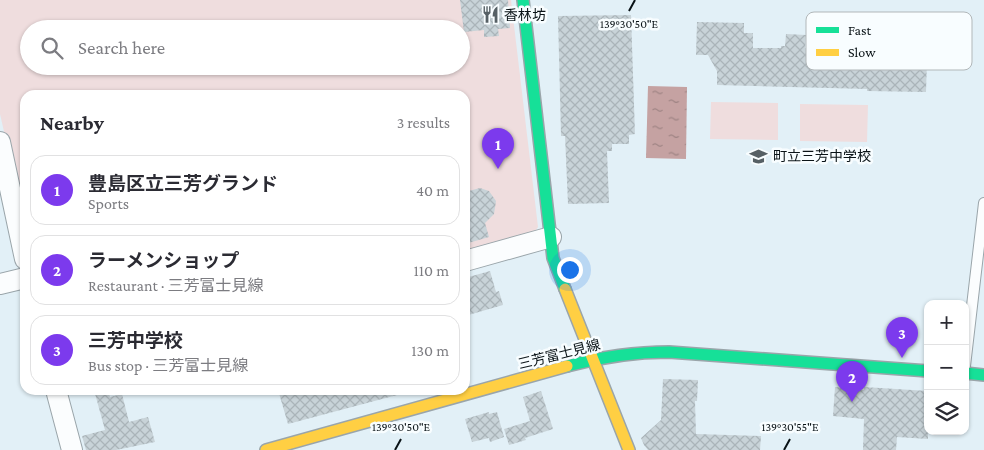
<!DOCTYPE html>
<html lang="en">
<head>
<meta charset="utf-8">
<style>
  body { margin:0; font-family:"Crimson Pro","Noto Sans JP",serif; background:#f7f7f7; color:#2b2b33 }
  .controls { position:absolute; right:15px; bottom:15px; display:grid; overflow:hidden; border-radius:10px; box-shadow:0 1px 4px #0004 }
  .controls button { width:45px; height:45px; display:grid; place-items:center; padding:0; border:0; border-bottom:1px solid #e1e1e2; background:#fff; color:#2b2b33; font:25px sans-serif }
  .you { position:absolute; left:569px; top:269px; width:18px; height:18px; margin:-12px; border:4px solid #fff; border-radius:50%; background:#1a73e8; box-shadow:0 0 0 8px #1a73e833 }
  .badge { display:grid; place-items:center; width:32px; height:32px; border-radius:50%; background:#7c3aed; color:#fff; font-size:16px; font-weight:700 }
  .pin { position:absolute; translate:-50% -41px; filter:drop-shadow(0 1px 2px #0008) }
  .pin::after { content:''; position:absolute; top:26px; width:18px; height:15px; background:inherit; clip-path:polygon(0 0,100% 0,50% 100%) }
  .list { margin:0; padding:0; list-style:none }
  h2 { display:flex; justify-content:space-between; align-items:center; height:65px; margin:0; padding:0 20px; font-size:21px }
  h2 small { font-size:16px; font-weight:400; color:#7c7c81 }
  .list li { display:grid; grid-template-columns:32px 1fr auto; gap:15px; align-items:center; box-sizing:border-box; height:70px; margin:0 10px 10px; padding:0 10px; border:1px solid #e1e1e2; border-radius:15px }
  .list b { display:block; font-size:19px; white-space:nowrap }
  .list p { margin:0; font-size:16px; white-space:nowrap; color:#7c7c81 }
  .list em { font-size:16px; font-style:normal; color:#7c7c81 }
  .icon { flex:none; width:28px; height:28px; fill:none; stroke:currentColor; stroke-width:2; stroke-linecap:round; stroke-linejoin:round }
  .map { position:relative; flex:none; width:984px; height:450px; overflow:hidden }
  .search { position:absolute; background:#fff; box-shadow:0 1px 4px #0004; left:20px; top:20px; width:450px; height:55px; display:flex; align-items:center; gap:12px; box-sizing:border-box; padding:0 18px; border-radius:28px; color:#7c7c81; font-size:19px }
  .panel { position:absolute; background:#fff; box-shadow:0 1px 4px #0004; left:20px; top:90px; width:450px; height:305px; border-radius:15px }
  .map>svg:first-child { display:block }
  .pitch { fill:#efddde; fill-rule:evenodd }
  .water { fill:url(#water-ripples) }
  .building { fill:url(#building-cross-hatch) }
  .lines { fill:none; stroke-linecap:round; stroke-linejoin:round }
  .lane-casing { stroke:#9aa5aa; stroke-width:12 }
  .street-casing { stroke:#9aa5aa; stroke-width:22 }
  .fast-casing { stroke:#9aa5aa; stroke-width:14 }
  .slow-casing { stroke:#9aa5aa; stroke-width:14 }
  .lane { stroke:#fbfdfe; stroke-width:10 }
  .street { stroke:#fbfdfe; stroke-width:20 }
  .fast { stroke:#16e098; stroke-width:11 }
  .slow { stroke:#ffcf43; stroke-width:11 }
  .ticks { fill:none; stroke:#0a1317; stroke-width:2 }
  .labels { text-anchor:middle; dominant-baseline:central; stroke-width:5; stroke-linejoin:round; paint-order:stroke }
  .poi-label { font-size:14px; fill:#0a1317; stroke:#f8fdff; text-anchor:start }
  .street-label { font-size:14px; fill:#0a1317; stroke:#f8fdff }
  .key { fill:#f8fdff; stroke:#b1b7b9; stroke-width:1 }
  .key-label { font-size:14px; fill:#0a1317 }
  .ticks-label { font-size:12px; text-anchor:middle; fill:#0a1317; stroke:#f8fdff; stroke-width:5; stroke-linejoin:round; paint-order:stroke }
</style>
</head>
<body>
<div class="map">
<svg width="984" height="450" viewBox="0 0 984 450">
  <defs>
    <pattern id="water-ripples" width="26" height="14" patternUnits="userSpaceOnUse" patternTransform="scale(1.25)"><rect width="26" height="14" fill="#c5a2a2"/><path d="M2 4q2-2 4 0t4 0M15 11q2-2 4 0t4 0" fill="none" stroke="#9e8383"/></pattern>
    <pattern id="building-cross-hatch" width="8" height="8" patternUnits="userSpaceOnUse" patternTransform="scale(1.25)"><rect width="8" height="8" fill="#c8d3d8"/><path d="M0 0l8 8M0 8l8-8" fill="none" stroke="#aab4b9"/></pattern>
  </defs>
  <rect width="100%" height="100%" fill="#e2f0f7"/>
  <path class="pitch" d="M0,0H511L538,227L532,236L465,255V95H25V224L0,114ZM29,29H461V66H29Z
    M711,102L778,103V140L710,139Z
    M800,104L868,105L867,142L800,141Z"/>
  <path class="water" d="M648,86L687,87L686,159L646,158Z"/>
  <path class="building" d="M460,0H508L510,28L498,29L499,36L484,37V30L464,32Z
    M631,15L635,134L629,135V144H612V151H607L609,203L568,204L565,136H561L558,16Z
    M697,22L744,23V33H753V48H781V46H785L786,34L806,35L805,48L837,49V36H847V25L928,27L926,92L867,91V89L717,85V71L708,55H696Z
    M480,188L489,191L496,201L494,214L485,223L489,237L465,244V192Z
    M490,271L496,292L499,291L503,305L465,316V278Z
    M663,379L698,380L697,401H695L696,434L761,436L760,450H648L644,445L641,438L661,420Z
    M835,387L864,390V387L928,391V439L897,437L896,450H863L864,419L833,416Z
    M94,390H108L110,397L122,394L129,422L148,417L155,442L116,450H86L82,436L105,430Z
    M278,390H396L397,395L288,424Z
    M541,391L553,429L525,438L526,440L509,445L504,429L530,421L523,397Z
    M489,412V414L497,412L504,437L490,442L489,438L472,442L465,419Z"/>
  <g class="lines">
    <defs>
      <path id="lane" d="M965,366L984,203"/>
      <path id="street" d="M0,142L25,259
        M465,261L551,237
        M0,284L25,278
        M56,390L72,450"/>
      <path id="fast" d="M523,0L553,258L565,289
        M567,366C601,357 634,352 669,352L928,371
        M965,373L984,375"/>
      <path id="slow" d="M565,289L629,450
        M266,450L567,366"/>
    </defs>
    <use href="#lane" class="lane-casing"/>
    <use href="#street" class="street-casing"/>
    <use href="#fast" class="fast-casing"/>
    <use href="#slow" class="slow-casing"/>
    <use href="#lane" class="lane"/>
    <use href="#street" class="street"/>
    <use href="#fast" class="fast"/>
    <use href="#slow" class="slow"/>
  </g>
  <path class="ticks" d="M629,11L635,0M395,450L401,439M784,450L790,439"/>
  <defs>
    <symbol id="restaurant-bare" viewBox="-9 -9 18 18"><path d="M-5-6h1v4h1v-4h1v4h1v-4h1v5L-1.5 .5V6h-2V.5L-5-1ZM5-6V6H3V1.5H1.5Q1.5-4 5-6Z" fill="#566065" stroke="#f8fdff" stroke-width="2.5" paint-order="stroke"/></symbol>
    <symbol id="school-bare" viewBox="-9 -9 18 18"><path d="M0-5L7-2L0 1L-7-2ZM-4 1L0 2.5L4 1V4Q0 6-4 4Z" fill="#566065" stroke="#f8fdff" stroke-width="2.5" paint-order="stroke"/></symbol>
  </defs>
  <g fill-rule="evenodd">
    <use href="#restaurant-bare" x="478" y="2" width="25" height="25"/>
    <use href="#school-bare" x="746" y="144" width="25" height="25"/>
  </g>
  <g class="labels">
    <g class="poi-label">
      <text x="504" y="15">香林坊</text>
      <text x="773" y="156">町立三芳中学校</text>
    </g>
    <g class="street-label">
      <text transform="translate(559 354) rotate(-14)">三芳富士見線</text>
    </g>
  </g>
  <rect x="806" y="12" width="166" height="58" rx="8" class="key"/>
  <rect x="816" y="27" width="23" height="6" fill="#16e098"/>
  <rect x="816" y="49" width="23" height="7" fill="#ffcf43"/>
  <g class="key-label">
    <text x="848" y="35">Fast</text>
    <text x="848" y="57">Slow</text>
  </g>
  <g class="ticks-label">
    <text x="629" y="28">139°30'50"E</text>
    <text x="401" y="431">139°30'50"E</text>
    <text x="790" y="431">139°30'55"E</text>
  </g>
</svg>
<div class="controls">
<button>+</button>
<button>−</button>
<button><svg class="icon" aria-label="layers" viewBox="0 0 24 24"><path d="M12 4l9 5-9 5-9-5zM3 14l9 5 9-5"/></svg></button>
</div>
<div class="you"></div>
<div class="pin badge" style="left:498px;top:169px">1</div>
<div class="pin badge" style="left:852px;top:402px">2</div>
<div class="pin badge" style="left:902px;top:358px">3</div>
<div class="search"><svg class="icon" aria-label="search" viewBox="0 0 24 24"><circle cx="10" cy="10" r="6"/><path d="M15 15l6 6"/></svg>Search here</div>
<section class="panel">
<h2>Nearby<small>3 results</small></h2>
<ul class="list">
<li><span class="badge">1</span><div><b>豊島区立三芳グランド</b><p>Sports</p></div><em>40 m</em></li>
<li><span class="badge">2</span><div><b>ラーメンショップ</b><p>Restaurant · 三芳富士見線</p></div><em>110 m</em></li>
<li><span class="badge">3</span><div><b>三芳中学校</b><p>Bus stop · 三芳富士見線</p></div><em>130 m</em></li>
</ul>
</section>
</div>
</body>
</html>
